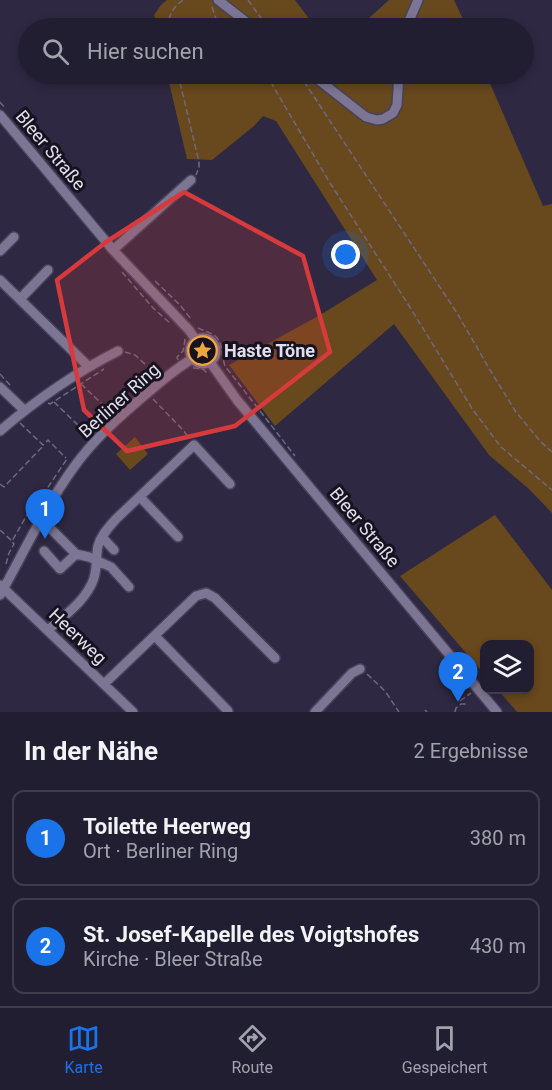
<!DOCTYPE html>
<html lang="de">
<head>
<meta charset="utf-8">
<style>
  body { margin:0; font-family:Roboto,sans-serif; background:#2a273a; color:#f1f3f6 }
  .controls { position:absolute; right:18px; bottom:18px; display:grid; overflow:hidden; border-radius:12px; box-shadow:0 3px 9px #0003 }
  .controls button { width:54px; height:54px; display:grid; place-items:center; padding:0; border:0; border-bottom:2px solid #3f3c4d; background:#221e32; color:#f1f3f6; font:30px sans-serif }
  .you { position:absolute; left:346px; top:255px; width:21px; height:21px; margin:-15px; border:4px solid #fff; border-radius:50%; background:#1a73e8; box-shadow:0 0 0 9px #1a73e833 }
  .badge { display:grid; place-items:center; width:39px; height:39px; border-radius:50%; background:#1a73e8; color:#fff; font-size:20px; font-weight:700 }
  .pin { position:absolute; translate:-50% -50px; filter:drop-shadow(0 2px 3px #0008) }
  .pin::after { content:''; position:absolute; top:32px; width:21px; height:18px; background:inherit; clip-path:polygon(0 0,100% 0,50% 100%) }
  .list { margin:0; padding:0; list-style:none }
  h2 { display:flex; justify-content:space-between; align-items:center; height:78px; margin:0; padding:0 24px; font-size:26px }
  h2 small { font-size:20px; font-weight:400; color:#a2a2ac }
  .list li { display:grid; grid-template-columns:39px 1fr auto; gap:18px; align-items:center; box-sizing:border-box; height:96px; margin:0 12px 12px; padding:0 12px; border:2px solid #3f3c4d; border-radius:12px }
  .list b { display:block; font-size:22px; white-space:nowrap }
  .list p { margin:0; font-size:20px; white-space:nowrap; color:#a2a2ac }
  .list em { font-size:20px; font-style:normal; color:#a2a2ac }
  .icon { flex:none; width:33px; height:33px; fill:none; stroke:currentColor; stroke-width:2; stroke-linecap:round; stroke-linejoin:round }
  .map { position:relative; flex:none; width:552px; height:712px; overflow:hidden }
  .search { position:absolute; background:#221e32; box-shadow:0 3px 9px #0003; left:18px; right:18px; top:18px; height:66px; display:flex; align-items:center; gap:15px; box-sizing:border-box; padding:0 21px; border-radius:33px; color:#a2a2ac; font-size:22px }
  .sheet { height:294px; background:#221e32 }
  nav { display:flex; justify-content:space-around; align-items:center; box-sizing:border-box; height:84px; border-top:2px solid #3f3c4d; background:#221e32; font-size:16px; color:#a2a2ac }
  nav a { display:grid; justify-items:center; gap:3px }
  nav .on { color:#1a73e8 }
  .map>svg:first-child { display:block }
  .green { fill:#68481d }
  .lines { fill:none; stroke-linecap:round; stroke-linejoin:round }
  .minor-casing { stroke:#474258; stroke-width:12 }
  .path { stroke:#6e697f; stroke-width:1.5; stroke-dasharray:6 3; stroke-linecap:butt }
  .minor { stroke:#7c7694; stroke-width:9 }
  .marked { fill:#d73a3c; fill-opacity:0.2; stroke:#d73a3c; stroke-width:4.5; stroke-linejoin:round }
  .labels { text-anchor:middle; dominant-baseline:central; stroke-width:6; stroke-linejoin:round; paint-order:stroke }
  .street-label { font-size:18px; fill:#e1deef; stroke:#16131f }
  .poi-label { font-size:18px; font-weight:bold; fill:#e1deef; stroke:#16131f; text-anchor:start }
</style>
</head>
<body>
<div class="map">
<svg width="552" height="712" viewBox="0 0 552 712">
  <rect width="100%" height="100%" fill="#2e2842"/>
  <path class="green" d="M167,0H295L316,28H157L154,15L161,5Z
    M389,0H454L467,28H358Z
    M167,74H486L543,206L552,204V513L529,489L489,455L394,324L275,426L229,365L320,315L377,280L276,121L263,116L254,126L212,160L187,159Z
    M135,437L148,454L130,470L116,454Z
    M495,515L552,590V712H517L498,690H530V644H484V674L400,576Z"/>
  <g class="lines">
    <defs>
      <path id="minor" d="M218,0L254,28
        M406,28L418,0
        M311,74L366,117L377,120L383,119L393,113L397,105L399,74
        M0,115L113,250L189,330L196,340
        M113,250L191,180
        M0,251L14,237
        M0,280L88,366
        M20,299L48,270
        M190 351a13 13 0 1 1 26 0a13 13 0 1 1-26 0Z
        M210,362L237,400L497,712
        M0,387L24,410
        M0,431C36,400 75,373 118,351
        M140,497L178,537
        M51,529L76,554L89,557L111,567L129,587
        M102,537L114,550
        M44,551L60,569L76,554
        M0,585L133,712
        M0,595C24,552 45,507 74,467C94,439 119,417 145,395C160,382 175,369 192,359
        M48,630C64,616 87,600 94,578C97,568 96,556 98,546C101,535 109,527 116,519L194,445L230,484
        M155,636L228,711
        M104,684L196,596L206,593L215,598L275,658
        M315,712L352,673L360,669"/>
    </defs>
    <use href="#minor" class="minor-casing"/>
    <path class="path" d="M248,0L268,28
      M212,7L216,19L221,28
      M168,28C168,16 173,7 183,0
      M178,74L199,162V167L196,175
      M266,74L330,183L408,304L473,410L501,447L552,490
      M299,74L457,313L490,370L516,412L540,441L552,452
      M0,102L5,108
      M122,272L153,308L170,323
      M155,281L180,305L191,319
      M198,328C203,331 207,331 212,334C224,340 221,355 225,366L295,456
      M125,352L135,355L157,375
      M178,360L177,357L183,351L185,340L184,338
      M193,368L203,369L208,374
      M0,374L10,385
      M81,384L102,404
      M153,399L184,431L188,437
      M54,402L80,427
      M48,403L50,404L104,369
      M20,423L43,445L48,440L66,458
      M0,484L4,487L43,446
      M0,530L12,541L27,515L42,496L67,459
      M6,564L9,553L14,544L12,542
      M367,674L385,691L399,712
      M460,701L471,693
      M425,710L427,712
      M455,712L456,708L461,704H468"/>
    <use href="#minor" class="minor"/>
  </g>
  <path class="marked" d="M184,192L303,256L330,352L235,426L127,451L84,410L57,280L106,242Z"/>
  <defs>
    <symbol id="sight-ring" viewBox="-11 -11 22 22"><circle r="9.5" fill="#16131f" stroke="#f0a63e" stroke-width="1.5"/><path d="M0-6L1.8-2.2L6-1.7L2.9 1.2L3.7 5.4L0 3.3L-3.7 5.4L-2.9 1.2L-6-1.7L-1.8-2.2Z" fill="#f0a63e"/></symbol>
  </defs>
  <g fill-rule="evenodd">
    <use href="#sight-ring" x="186" y="334" width="33" height="33"/>
  </g>
  <g class="labels">
    <g class="street-label">
      <text transform="translate(51 150) rotate(50)">Bleer Straße</text>
      <text transform="translate(119 400) rotate(-42)">Berliner Ring</text>
      <text transform="translate(365 527) rotate(50)">Bleer Straße</text>
      <text transform="translate(78 636) rotate(44)">Heerweg</text>
    </g>
    <g class="poi-label">
      <text x="224" y="350">Haste Töne</text>
    </g>
  </g>
</svg>
<div class="controls">
<button><svg class="icon" aria-label="layers" viewBox="0 0 24 24"><path d="M12 4l9 5-9 5-9-5zM3 14l9 5 9-5"/></svg></button>
</div>
<div class="you"></div>
<div class="pin badge" style="left:45px;top:539px">1</div>
<div class="pin badge" style="left:458px;top:702px">2</div>
<div class="search"><svg class="icon" aria-label="search" viewBox="0 0 24 24"><circle cx="10" cy="10" r="6"/><path d="M15 15l6 6"/></svg>Hier suchen</div>
</div>
<section class="sheet">
<h2>In der Nähe<small>2 Ergebnisse</small></h2>
<ul class="list">
<li><span class="badge">1</span><div><b>Toilette Heerweg</b><p>Ort · Berliner Ring</p></div><em>380 m</em></li>
<li><span class="badge">2</span><div><b>St. Josef-Kapelle des Voigtshofes</b><p>Kirche · Bleer Straße</p></div><em>430 m</em></li>
</ul>
</section>
<nav>
<a class="on"><svg class="icon" aria-label="map" viewBox="0 0 24 24"><path d="M3 6l6-2 6 2 6-2v14l-6 2-6-2-6 2zM9 4v14M15 6v14"/></svg>Karte</a>
<a><svg class="icon" aria-label="directions" viewBox="0 0 24 24"><path d="M12 3l9 9-9 9-9-9zM9 14v-3h6M13 9l2 2-2 2"/></svg>Route</a>
<a><svg class="icon" aria-label="saved" viewBox="0 0 24 24"><path d="M7 4h10v16l-5-4-5 4z"/></svg>Gespeichert</a>
</nav>
</body>
</html>
